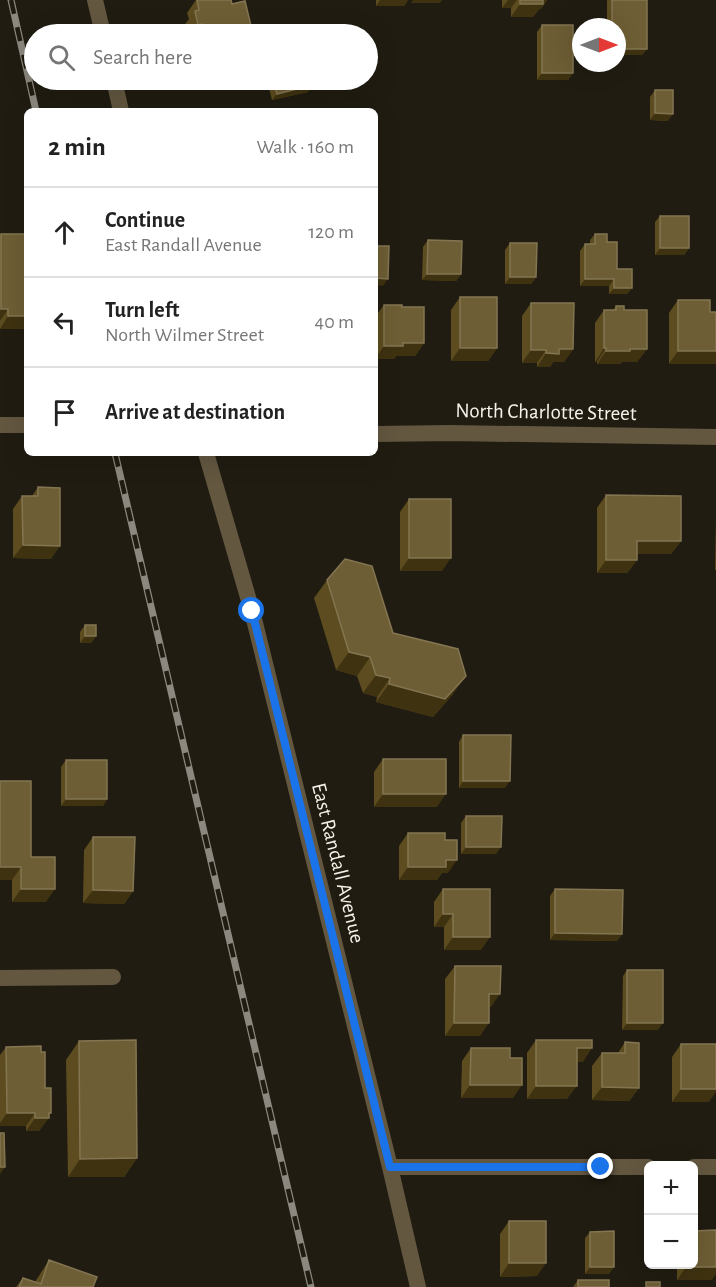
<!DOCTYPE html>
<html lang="en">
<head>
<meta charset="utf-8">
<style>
  body { margin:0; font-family:"Alegreya Sans",sans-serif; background:#f2f2f2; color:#222 }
  .controls { position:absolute; right:18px; bottom:18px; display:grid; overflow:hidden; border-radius:9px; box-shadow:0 6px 24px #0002 }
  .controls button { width:54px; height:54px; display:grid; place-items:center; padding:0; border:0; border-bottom:2px solid #e0e0e0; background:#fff; color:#222; font:30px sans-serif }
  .compass { position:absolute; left:572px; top:18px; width:54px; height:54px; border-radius:50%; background:#fff; box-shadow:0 6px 24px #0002; rotate:90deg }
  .stop { position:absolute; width:18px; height:18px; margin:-14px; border:4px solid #1a73e8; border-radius:50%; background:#fff }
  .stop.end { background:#1a73e8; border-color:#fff; box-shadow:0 2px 6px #0008 }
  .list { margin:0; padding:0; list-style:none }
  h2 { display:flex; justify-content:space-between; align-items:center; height:78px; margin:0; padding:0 24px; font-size:26px }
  h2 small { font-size:20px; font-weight:400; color:#767676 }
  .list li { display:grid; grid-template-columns:39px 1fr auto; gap:18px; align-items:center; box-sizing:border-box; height:90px; padding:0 24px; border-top:2px solid #e0e0e0 }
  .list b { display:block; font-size:22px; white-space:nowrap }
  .list p { margin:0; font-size:20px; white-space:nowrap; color:#767676 }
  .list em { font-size:20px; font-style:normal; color:#767676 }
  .icon { flex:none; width:33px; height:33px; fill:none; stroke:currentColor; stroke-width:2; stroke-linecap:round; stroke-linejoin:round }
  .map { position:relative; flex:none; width:716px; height:1287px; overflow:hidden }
  .search { position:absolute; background:#fff; box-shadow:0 6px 24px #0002; left:24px; top:24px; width:354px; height:66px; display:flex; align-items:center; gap:15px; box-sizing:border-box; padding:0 21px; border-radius:33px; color:#767676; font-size:22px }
  .panel { position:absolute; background:#fff; box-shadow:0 6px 24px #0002; left:24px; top:108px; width:354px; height:348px; border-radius:9px }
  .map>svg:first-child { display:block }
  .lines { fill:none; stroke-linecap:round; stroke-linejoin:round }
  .minor { stroke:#635740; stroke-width:16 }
  .rail-casing { stroke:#8c887f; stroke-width:7 }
  .rail { stroke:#201c11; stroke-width:4.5; stroke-dasharray:14; stroke-linecap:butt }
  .wall { fill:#5d4c1f }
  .shaded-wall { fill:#3e3210 }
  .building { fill:#6e5e35; stroke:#837552; stroke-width:1.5 }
  .route { stroke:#1a73e8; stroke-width:8 }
  .labels { text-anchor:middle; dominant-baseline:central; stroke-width:5; stroke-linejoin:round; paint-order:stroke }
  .street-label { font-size:21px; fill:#f6f2eb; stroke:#201c11 }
</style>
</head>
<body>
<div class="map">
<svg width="716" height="1287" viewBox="0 0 716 1287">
  <rect width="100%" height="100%" fill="#201c11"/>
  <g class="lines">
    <path class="minor" d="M95,0L103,34
      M114,80L121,111
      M0,425H27
      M375,434L450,433L716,437
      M206,453L252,611L390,1167L418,1287
      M0,978L113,977
      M390,1167H648
      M694,1167H716"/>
    <defs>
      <path id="rail" d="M11,0L36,111
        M115,453L311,1287"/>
    </defs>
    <use href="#rail" class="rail-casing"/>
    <use href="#rail" class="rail"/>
  </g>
  <path class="wall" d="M196,0L232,4L253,34H188L185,24L189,19L187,13Z
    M376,0H408L404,6H376Z
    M502,0H547L541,9H539L533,17H511V8H502Z
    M607,0H647V49L642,55H617V27H607Z
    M542,25L573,73L568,80H537V32Z
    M267,80H312L308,92L272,100Z
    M655,90L668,121L650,120V97Z
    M660,216L689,248L684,255H655V222Z
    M1,234H27V329H0V235Z
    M595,234L607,242L617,269L632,288L627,294H609V286H580V251L585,244H590V240Z
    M428,240L461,274L456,281L422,280L423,247Z
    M510,243L536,277L531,284H505V250Z
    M460,297L497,348L488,361H451V310Z
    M678,300L710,312L669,364V313Z
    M531,303L573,349L564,362H553L550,367H537V363H522V316Z
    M384,305L402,307L424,343L415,356H396L394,359H375V317Z
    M616,306L647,349L637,362H622L620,364H597V362H595V323L604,310H613Z
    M38,487L51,559L13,558V509L22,496H32Z
    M606,495L681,541L671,554H637V560L627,573H597V508Z
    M409,499L442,571H400V512Z
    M716,519V570H715Z
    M327,580L393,633L453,694L433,717L376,702L377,697L363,693L357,676L336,670L314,598Z
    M85,625L96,636L91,643H80V632Z
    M463,735L505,788H459V742Z
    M383,759L437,807H374V772Z
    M66,760L107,799L103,806H61V767Z
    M466,816L496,854H461V823Z
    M408,833L445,840L448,873H442L437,880H399V846Z
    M93,837L133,891L124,904L83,903L84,850Z
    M31,857L46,902H12V880H0Z
    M443,889L481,950H444V927H434V902Z
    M555,889L622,934L617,941L550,940V896Z
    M455,966L491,1007H489L480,1036H445V979Z
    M627,970L658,1030H622L623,976Z
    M536,1040L583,1062H577L567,1099H527V1053Z
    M79,1041L137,1158L124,1177H68L66,1060Z
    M625,1042L639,1088L629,1101L592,1100V1066L602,1053H618Z
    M681,1044L709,1102H672V1057Z
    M6,1047L41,1052L49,1116L39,1131H26V1126H0V1055Z
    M471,1048L510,1058L513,1098H461L462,1061Z
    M509,1221L537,1276L500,1277V1234Z
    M590,1232L609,1274H585V1238Z
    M49,1260L93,1287H16L23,1278L35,1282Z
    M677,1264H693L712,1280H677Z
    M578,1280L609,1287H573Z"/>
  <path class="shaded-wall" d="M380,0H408L404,6H376Z
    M413,0H442L440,3H411Z
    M508,0H517L511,8H502Z
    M540,0H547L541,9H539L533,17H511L520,4Z
    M202,24L195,34H191L198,25Z
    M236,29L233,34H214Z
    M617,49H647L642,55H617Z
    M542,73H573L568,80H537Z
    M313,85L308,92L272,100L277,94Z
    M655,113L673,114L668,121L650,120Z
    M660,248H689L684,255H655Z
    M427,274H461L456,281L422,280Z
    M510,277H536L531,284H505Z
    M375,278L388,279L383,286L375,285Z
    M585,279H614L609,286H580Z
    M614,288H632L627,294H609Z
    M1,309H8L0,321V311Z
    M8,316H27V329H0Z
    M403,343H424L415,356H396L394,359H375L384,346Z
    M460,348H497L488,361H451Z
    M604,348H606L597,362H595Z
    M559,349H573L564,362H553L550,367H537L546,353Z
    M630,349H647L637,362H622L620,364H597L606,351Z
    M531,350H546L537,363H522Z
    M678,351H716V364H669Z
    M637,541H681L671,554H627Z
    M23,545L60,546L51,559L13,558Z
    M409,558H451L442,571H400Z
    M606,560H637L627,573H597Z
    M85,636H96L91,643H80Z
    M349,652L370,657L357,676L336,670Z
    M376,675L390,678L377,697L363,693Z
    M466,676L453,694L433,717L376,702L389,684Z
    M463,781H510L505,788H459Z
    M383,794H446L437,807H374Z
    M66,799H107L103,806H61Z
    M466,847H501L496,854H461Z
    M446,860H457L448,873H442L437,880H399L408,867Z
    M0,867H21L12,880H0Z
    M21,889H55L46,902H12Z
    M93,890L133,891L124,904L83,903Z
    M443,914H453L444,927H434Z
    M555,933L622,934L617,941L550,940Z
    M453,937H490L481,950H444Z
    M489,994H500L491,1007H480Z
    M454,1023H489L480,1036H445Z
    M627,1023H663L658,1030H622Z
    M577,1048H592L583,1062H568Z
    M470,1085H522L513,1098H461Z
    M536,1086H577L567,1099H527Z
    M602,1087L639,1088L629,1101L592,1100Z
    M681,1089H716V1092L709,1102H672Z
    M7,1113H35L26,1126H0V1123Z
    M49,1113H51L47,1118H49L39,1131H26L35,1118Z
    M137,1158L124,1177H68L80,1159Z
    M0,1167H5L0,1174Z
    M509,1263H546L537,1276L500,1277Z
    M590,1267H614L609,1274H585Z
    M686,1267H716V1274L712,1280H677Z"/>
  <path class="building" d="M197,0H231L232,4L245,1L253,34H238L236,29L214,34H204L202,24L198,25L195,11L199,10Z
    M520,0H543V4H520Z
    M612,0H647V49H617V27H612Z
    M542,25H573V73H542Z
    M291,27L293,34H264V33Z
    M273,80H312L313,85L277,94Z
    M655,90H673V114L655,113Z
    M660,216H689V248H660Z
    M1,234H27V316H8V309H1Z
    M595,234H607V242H617V269H632V288H614V279H585V244H595Z
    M428,240L462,241L461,274H427Z
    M510,243H537L536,277H510Z
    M375,246H389L388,279L375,278Z
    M460,297H497V348H460Z
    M678,300H710V312H716V351H678Z
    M531,303H574L573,349H559V354L546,353V350H531Z
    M384,305H402V307H424V343H403V346H384Z
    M616,306H624V310H647V349H630V351H606V348H604V310H616Z
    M38,487L60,488V546L23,545L22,496H38Z
    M606,495L681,496V541H637V560H606Z
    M409,499H451V558H409Z
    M345,559L372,566L393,633L458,649L466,676L445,699L389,684L390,678L376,675L370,657L349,652L327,580Z
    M85,625H96V636H85Z
    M463,735H511L510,781H463Z
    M383,759H446V794H383Z
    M66,760H107V799H66Z
    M0,781H31V857H55V889H21V867H0Z
    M466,816H502L501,847H466Z
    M408,833H445V840H457V860H446V867H408Z
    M93,837H135L133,891L93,890Z
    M443,889H490V937H453V914H443Z
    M555,889L623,890L622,934L555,933Z
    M455,966H501L500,994H489V1023H454Z
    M627,970H663V1023H627Z
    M136,1040L137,1158L80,1159L79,1041Z
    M536,1040H592V1048H577V1086H536Z
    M625,1042L639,1043V1088L602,1087V1053H625Z
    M681,1044H716V1089H681Z
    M41,1046V1052H45V1088H51V1113H49V1118H35V1113H7L6,1047Z
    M471,1048H510V1058H522V1085H470Z
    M0,1133H4L5,1167H0Z
    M509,1221H546V1263H509Z
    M716,1230V1267H686V1264H693V1231Z
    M614,1231V1267H590V1232Z
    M49,1260L97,1277L93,1287H19L23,1278L41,1284Z
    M578,1280H609V1287H578Z
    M646,1282H660V1287H646Z"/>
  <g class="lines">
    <path class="route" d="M252,611L390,1167H601"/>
  </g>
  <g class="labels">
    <g class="street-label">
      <text transform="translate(546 412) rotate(1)">North Charlotte Street</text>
      <text transform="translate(338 863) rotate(76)">East Randall Avenue</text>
    </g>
  </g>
</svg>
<div class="controls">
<button>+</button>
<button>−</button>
</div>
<svg class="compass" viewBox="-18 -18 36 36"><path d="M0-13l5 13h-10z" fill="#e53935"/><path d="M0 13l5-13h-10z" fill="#767676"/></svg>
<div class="stop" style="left:252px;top:611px"></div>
<div class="stop end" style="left:601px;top:1167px"></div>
<div class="search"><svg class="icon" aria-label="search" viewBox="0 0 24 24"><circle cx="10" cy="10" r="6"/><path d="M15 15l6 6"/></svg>Search here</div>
<section class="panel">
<h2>2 min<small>Walk · 160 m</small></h2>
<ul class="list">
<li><svg class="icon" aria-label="ahead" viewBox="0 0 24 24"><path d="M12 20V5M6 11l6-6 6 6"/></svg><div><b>Continue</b><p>East Randall Avenue</p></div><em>120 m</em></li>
<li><svg class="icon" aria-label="left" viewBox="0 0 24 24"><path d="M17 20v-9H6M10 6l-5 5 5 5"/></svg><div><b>Turn left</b><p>North Wilmer Street</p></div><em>40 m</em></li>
<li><svg class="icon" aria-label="arrive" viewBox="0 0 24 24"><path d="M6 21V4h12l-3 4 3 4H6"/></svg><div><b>Arrive at destination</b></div></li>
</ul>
</section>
</div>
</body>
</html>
